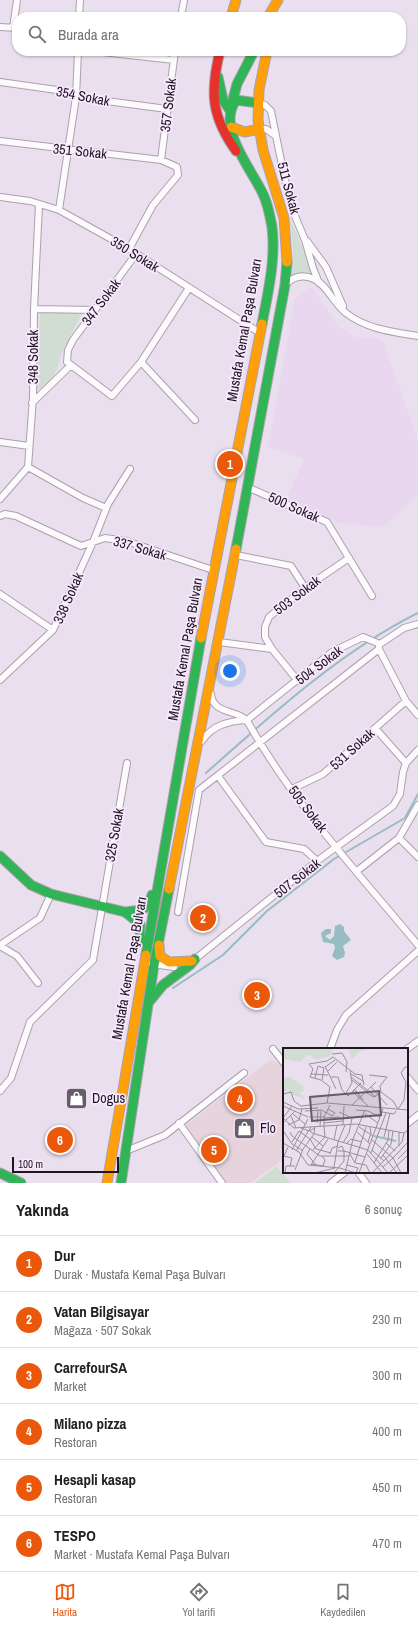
<!DOCTYPE html>
<html lang="tr">
<head>
<meta charset="utf-8">
<style>
  body { margin:0; font-family:"Archivo Narrow",sans-serif; background:#f2f2f2; color:#202124 }
  .scale { position:absolute; left:12px; bottom:10px; width:107px; box-sizing:border-box; padding-left:4px; border:2px solid #1e1720; border-top:0; font-size:11px; line-height:14px; white-space:nowrap; color:#1e1720; -webkit-text-stroke:3px #f9e8fe; paint-order:stroke }
  .you { position:absolute; left:230px; top:671px; width:14px; height:14px; margin:-10px; border:3px solid #fff; border-radius:50%; background:#1a73e8; box-shadow:0 0 0 6px #1a73e833 }
  .badge { display:grid; place-items:center; width:26px; height:26px; border-radius:50%; background:#ea580c; color:#fff; font-size:13px; font-weight:700 }
  .pin { position:absolute; translate:-50% -50%; border:2px solid #fff; box-shadow:0 1px 4px #0006 }
  .list { margin:0; padding:0; list-style:none }
  h2 { display:flex; justify-content:space-between; align-items:center; height:52px; margin:0; padding:0 16px; font-size:17px }
  h2 small { font-size:13px; font-weight:400; color:#757577 }
  .list li { display:grid; grid-template-columns:26px 1fr auto; gap:12px; align-items:center; box-sizing:border-box; height:56px; padding:0 16px; border-top:1px solid #e0e0e0 }
  .list b { display:block; font-size:15px; white-space:nowrap }
  .list p { margin:0; font-size:13px; white-space:nowrap; color:#757577 }
  .list em { font-size:13px; font-style:normal; color:#757577 }
  .icon { flex:none; width:22px; height:22px; fill:none; stroke:currentColor; stroke-width:2; stroke-linecap:round; stroke-linejoin:round }
  .map { position:relative; flex:none; width:418px; height:1183px; overflow:hidden }
  .search { position:absolute; background:#fff; box-shadow:0 1px 3px #0004; left:12px; right:12px; top:12px; height:44px; display:flex; align-items:center; gap:10px; box-sizing:border-box; padding:0 14px; border-radius:16px; color:#757577; font-size:15px }
  .sheet { height:388px; background:#fff }
  nav { display:flex; justify-content:space-around; align-items:center; box-sizing:border-box; height:56px; border-top:1px solid #e0e0e0; background:#fff; font-size:11px; color:#757577 }
  nav a { display:grid; justify-items:center; gap:2px }
  nav .on { color:#ea580c }
  .map>svg:first-child { display:block }
  .commercial { fill:#e6d3dc }
  .built { fill:#e9d6ef }
  .green { fill:#d1dcd3 }
  .water { fill:#97bcc1 }
  .lines { fill:none; stroke-linecap:round; stroke-linejoin:round }
  .stream { stroke:#97bcc1; stroke-width:2 }
  .street-casing { stroke:#aaa1ad; stroke-width:8 }
  .fast-casing { stroke:#aaa1ad; stroke-width:11 }
  .slow-casing { stroke:#aaa1ad; stroke-width:11 }
  .jam-casing { stroke:#aaa1ad; stroke-width:11 }
  .street { stroke:#fcfafc; stroke-width:6 }
  .fast { stroke:#30b455; stroke-width:9 }
  .slow { stroke:#ff9f0a; stroke-width:9 }
  .jam { stroke:#e5322d; stroke-width:9 }
  .labels { text-anchor:middle; dominant-baseline:central; stroke-width:3.5; stroke-linejoin:round; paint-order:stroke }
  .street-label { font-size:14px; fill:#1e1720; stroke:#f9e8fe }
  .poi-label { font-size:14px; fill:#1e1720; stroke:#f9e8fe; text-anchor:start }
  .inset-river { fill:none; stroke:#97bcc1; stroke-width:2 }
  .inset-road { fill:none; stroke:#988f9c; stroke-width:1 }
  .view { fill:#655d68; fill-opacity:0.15; stroke:#655d68; stroke-width:2 }
  .inset-edge { fill:none; stroke:#1e1720; stroke-width:2 }
</style>
</head>
<body>
<div class="map">
<svg width="418" height="1183" viewBox="0 0 418 1183">
  <rect width="100%" height="100%" fill="#eadfee"/>
  <path class="commercial" d="M270,1060L279,1063L284,1069V1159L250,1183H226L185,1126Z"/>
  <path class="built" d="M312,287L338,327L355,337L375,338L383,341L418,441V493L388,523L381,527L340,523L287,499L304,459L268,447L295,298Z"/>
  <path class="green" d="M290,219L315,276L299,273L290,277L293,251Z
    M40,312L82,313L60,357L58,366L53,378L45,388L36,390Z
    M277,1166L290,1183H255Z"/>
  <path class="water" d="M340,924L344,927V931L351,940L343,946L345,953L344,957L337,960L332,956L335,948L334,944L323,942L321,933L326,929H331V933L325,936L330,940L334,936L335,926Z"/>
  <g class="lines">
    <path class="stream" d="M206,773C271,715 340,652 418,613
      M173,988L223,955L267,911L334,859L405,818L418,794"/>
    <defs>
      <path id="street" d="M79,17L80,0
        M181,17L184,0
        M0,27L17,28
        M13,28L17,0
        M93,51L174,60
        M0,82L64,91L76,97L167,109
        M258,103L265,105L271,111L285,180L295,216L305,240L313,268L319,283
        M259,129H266L276,136
        M0,141L161,160L177,167L178,175L153,205L129,249
        M161,160L175,51
        M0,197L30,201L59,210L129,249L260,333
        M59,210L76,97L78,51
        M307,241L326,267L343,306
        M136,254L73,340L68,350L67,362L112,396L141,362L189,288
        M286,284C294,276 303,274 314,279C327,285 334,304 346,313C366,329 393,332 418,336
        M34,309L95,310
        M141,362L195,420
        M32,403L71,365
        M0,442L29,446
        M28,467L83,498L106,508
        M247,487L327,522L372,596
        M0,499L28,467L33,397L34,309L39,204
        M0,516L5,514L16,516L81,546L105,538L126,541L213,570
        M236,555L291,566L305,588
        M0,594L53,630
        M219,642L272,649
        M380,644L404,628L418,624
        M379,645V649L406,701L418,715
        M0,680L53,630L93,542L108,504L130,469
        M298,681L272,649L265,637V627L269,617L305,588L349,558
        M211,694C213,716 240,708 249,724C294,804 359,874 418,945
        M247,720L332,652L363,637L380,644
        M375,728L406,763
        M202,741C212,725 229,721 247,720
        M218,776L266,842L304,849L317,861
        M292,789L323,774L406,701
        M399,838L418,857
        M357,871L399,838L418,805
        M178,912L199,790L379,649
        M0,945L40,918L51,894
        M0,946L17,956L38,983
        M194,960L317,861L393,806L400,794L403,772L406,763L418,750
        M152,964L174,967
        M273,1049L284,1063
        M330,1049L337,1030L346,1015L418,951
        M407,1049L418,1041
        M407,1077L418,1090
        M0,1091L11,1078L30,1022L93,960L127,763
        M179,1123L222,1183
        M407,1124L418,1115
        M126,1151L165,1135L244,1073
        M358,1172L366,1183
        M331,1183L345,1172"/>
      <path id="fast" d="M218,77L223,100L229,109
        M232,103L237,84L254,51
        M258,103L236,100C216,128 251,168 263,194C268,204 270,216 272,227C276,259 268,292 262,324
        M236,549L285,285L287,262
        M0,856L31,885L51,894L125,912
        M125,912L140,924V942
        M125,912C140,910 148,912 152,895
        M146,955L201,638
        M149,1002L163,985L190,965L195,959
        M0,1173L21,1183
        M121,1183L154,965L169,889"/>
      <path id="slow" d="M231,17L236,0
        M268,17L278,0
        M267,51L259,90L258,120L263,150L284,218L287,262
        M231,127L245,132L259,129
        M201,638L262,324
        M169,889L236,549
        M159,945L160,956L169,962L192,961
        M107,1183L146,955"/>
      <path id="jam" d="M220,51C210,92 211,116 236,151"/>
    </defs>
    <use href="#street" class="street-casing"/>
    <use href="#fast" class="fast-casing"/>
    <use href="#slow" class="slow-casing"/>
    <use href="#jam" class="jam-casing"/>
    <use href="#street" class="street"/>
    <use href="#fast" class="fast"/>
    <use href="#slow" class="slow"/>
    <use href="#jam" class="jam"/>
  </g>
  <defs>
    <symbol id="shop-square" viewBox="-11 -11 22 22"><rect x="-9" y="-9" width="18" height="18" rx="4" fill="#655d68" stroke="#f9e8fe"/><path d="M-5-2.5h2.3a2.7 3.5 0 0 1 5.4 0H5L5.5 6h-11ZM-1.5-2.5h3a1.5 2.3 0 0 0-3 0Z" fill="#fff"/></symbol>
  </defs>
  <g fill-rule="evenodd">
    <use href="#shop-square" x="64" y="1086" width="25" height="25"/>
    <use href="#shop-square" x="232" y="1116" width="25" height="25"/>
  </g>
  <g class="labels">
    <g class="street-label">
      <text transform="translate(83 96) rotate(11)">354 Sokak</text>
      <text transform="translate(168 105) rotate(-83)">357 Sokak</text>
      <text transform="translate(80 151) rotate(6)">351 Sokak</text>
      <text transform="translate(289 188) rotate(75)">511 Sokak</text>
      <text transform="translate(135 254) rotate(32)">350 Sokak</text>
      <text transform="translate(101 302) rotate(-53)">347 Sokak</text>
      <text transform="translate(244 330) rotate(-80)">Mustafa Kemal Paşa Bulvarı</text>
      <text transform="translate(33 357) rotate(-90)">348 Sokak</text>
      <text transform="translate(294 507) rotate(24)">500 Sokak</text>
      <text transform="translate(140 548) rotate(16)">337 Sokak</text>
      <text transform="translate(297 595) rotate(-37)">503 Sokak</text>
      <text transform="translate(68 598) rotate(-66)">338 Sokak</text>
      <text transform="translate(185 649) rotate(-80)">Mustafa Kemal Paşa Bulvarı</text>
      <text transform="translate(319 665) rotate(-37)">504 Sokak</text>
      <text transform="translate(352 749) rotate(-42)">531 Sokak</text>
      <text transform="translate(308 809) rotate(53)">505 Sokak</text>
      <text transform="translate(114 835) rotate(-80)">325 Sokak</text>
      <text transform="translate(297 878) rotate(-38)">507 Sokak</text>
      <text transform="translate(129 968) rotate(-80)">Mustafa Kemal Paşa Bulvarı</text>
    </g>
    <g class="poi-label">
      <text x="92" y="1098">Dogus</text>
      <text x="260" y="1128">Flo</text>
    </g>
  </g>
  <g transform="translate(283 1048)">
    <rect width="125" height="125" fill="#eadfee"/>
    <path d="M0,0H50L47,8L32,12L28,7H24L18,14L0,11ZM65,0H92L77,3L69,12ZM0,29H6L20,38L21,43L16,45L23,51L10,47L5,42L0,44Z" fill="#d1dcd3"/>
    <path class="inset-river" d="M72,42L80,52M91,88L113,93"/>
    <path class="inset-road" d="M49,6L59,5L64,14L63,24M42,18L53,41M42,19L52,12M45,23L54,14M28,26L45,27M68,26L80,33M86,27L104,29L97,38M48,29H55L59,42L65,48M68,29L93,49M32,30L35,18L41,20M39,32L41,20M69,32L83,43M97,38L98,44L110,53L115,61M88,39L104,57M72,41L70,44L85,58M82,44L91,49L98,44M63,45L69,35L67,23M0,46L8,44L11,53L18,58L44,55L125,62M65,48L78,35M0,54L15,61L35,60M44,55L47,39L38,32L27,29L30,21L26,16L44,13L50,9L72,26L79,27L81,37M69,57L93,34M0,58L25,69M115,61L121,52L123,34L118,25L122,19H125M73,62L85,63L97,69M22,63L39,62L43,65M43,64L49,68L52,65L45,61M56,64L69,70L66,85L60,95M99,64L111,66L113,63M10,66L22,76M82,66L95,75M8,68L13,80M26,69H41M0,70L11,80L73,76L121,85M0,70L9,58M41,70L56,69L60,72M0,75L12,63M34,75L35,63M41,75L60,73M5,77L16,72L19,61M60,77L61,58M37,78L38,63M41,78V69L47,57M76,79L90,88M18,80L26,83L32,80M16,83L27,91L33,101L48,105M27,83L29,85L85,102L105,125M1,84L9,96L19,102M7,84L9,88L37,108H66M74,84L87,96M116,84V98M29,89L40,98M101,89L107,65M51,92L54,77M89,92L110,110L118,125M9,94L16,83M85,94L88,85L87,79M0,95L16,104L25,117L57,120L73,125M103,95L112,103M63,96L68,91L79,94M5,99L1,108L9,110L7,118M55,100L59,98L61,103L82,109M27,101L24,106L33,117M9,102L25,71M89,102L101,113M13,103L28,79M29,103L42,89L41,78M88,105L103,65M47,106L49,100L55,98M67,106L72,115L83,117L87,125M84,106L99,125M100,107L114,125M98,110L108,96L110,83M110,110L125,94M115,111L125,101M72,114L83,79M91,115L105,92L106,82M28,116L40,118L42,112L39,108M28,117L45,91M64,117L75,120L73,125M51,119L55,94L62,77M100,119L110,110M12,122L20,101L31,86L32,78M2,125L3,118H12M32,125L52,120M51,125L61,113V103H55M62,125L70,91L82,62M76,125L100,61M89,125L119,94L121,85L125,82M106,125L125,107"/>
    <path class="view" d="M96,43L98,67L29,73L27,49Z"/>
    <rect width="125" height="125" class="inset-edge"/>
  </g>
</svg>
<div class="scale">100 m</div>
<div class="you"></div>
<div class="pin badge" style="left:230px;top:464px">1</div>
<div class="pin badge" style="left:203px;top:918px">2</div>
<div class="pin badge" style="left:257px;top:995px">3</div>
<div class="pin badge" style="left:240px;top:1099px">4</div>
<div class="pin badge" style="left:214px;top:1150px">5</div>
<div class="pin badge" style="left:60px;top:1140px">6</div>
<div class="search"><svg class="icon" aria-label="search" viewBox="0 0 24 24"><circle cx="10" cy="10" r="6"/><path d="M15 15l6 6"/></svg>Burada ara</div>
</div>
<section class="sheet">
<h2>Yakında<small>6 sonuç</small></h2>
<ul class="list">
<li><span class="badge">1</span><div><b>Dur</b><p>Durak · Mustafa Kemal Paşa Bulvarı</p></div><em>190 m</em></li>
<li><span class="badge">2</span><div><b>Vatan Bilgisayar</b><p>Mağaza · 507 Sokak</p></div><em>230 m</em></li>
<li><span class="badge">3</span><div><b>CarrefourSA</b><p>Market</p></div><em>300 m</em></li>
<li><span class="badge">4</span><div><b>Milano pizza</b><p>Restoran</p></div><em>400 m</em></li>
<li><span class="badge">5</span><div><b>Hesapli kasap</b><p>Restoran</p></div><em>450 m</em></li>
<li><span class="badge">6</span><div><b>TESPO</b><p>Market · Mustafa Kemal Paşa Bulvarı</p></div><em>470 m</em></li>
</ul>
</section>
<nav>
<a class="on"><svg class="icon" aria-label="map" viewBox="0 0 24 24"><path d="M3 6l6-2 6 2 6-2v14l-6 2-6-2-6 2zM9 4v14M15 6v14"/></svg>Harita</a>
<a><svg class="icon" aria-label="directions" viewBox="0 0 24 24"><path d="M12 3l9 9-9 9-9-9zM9 14v-3h6M13 9l2 2-2 2"/></svg>Yol tarifi</a>
<a><svg class="icon" aria-label="saved" viewBox="0 0 24 24"><path d="M7 4h10v16l-5-4-5 4z"/></svg>Kaydedilen</a>
</nav>
</body>
</html>
